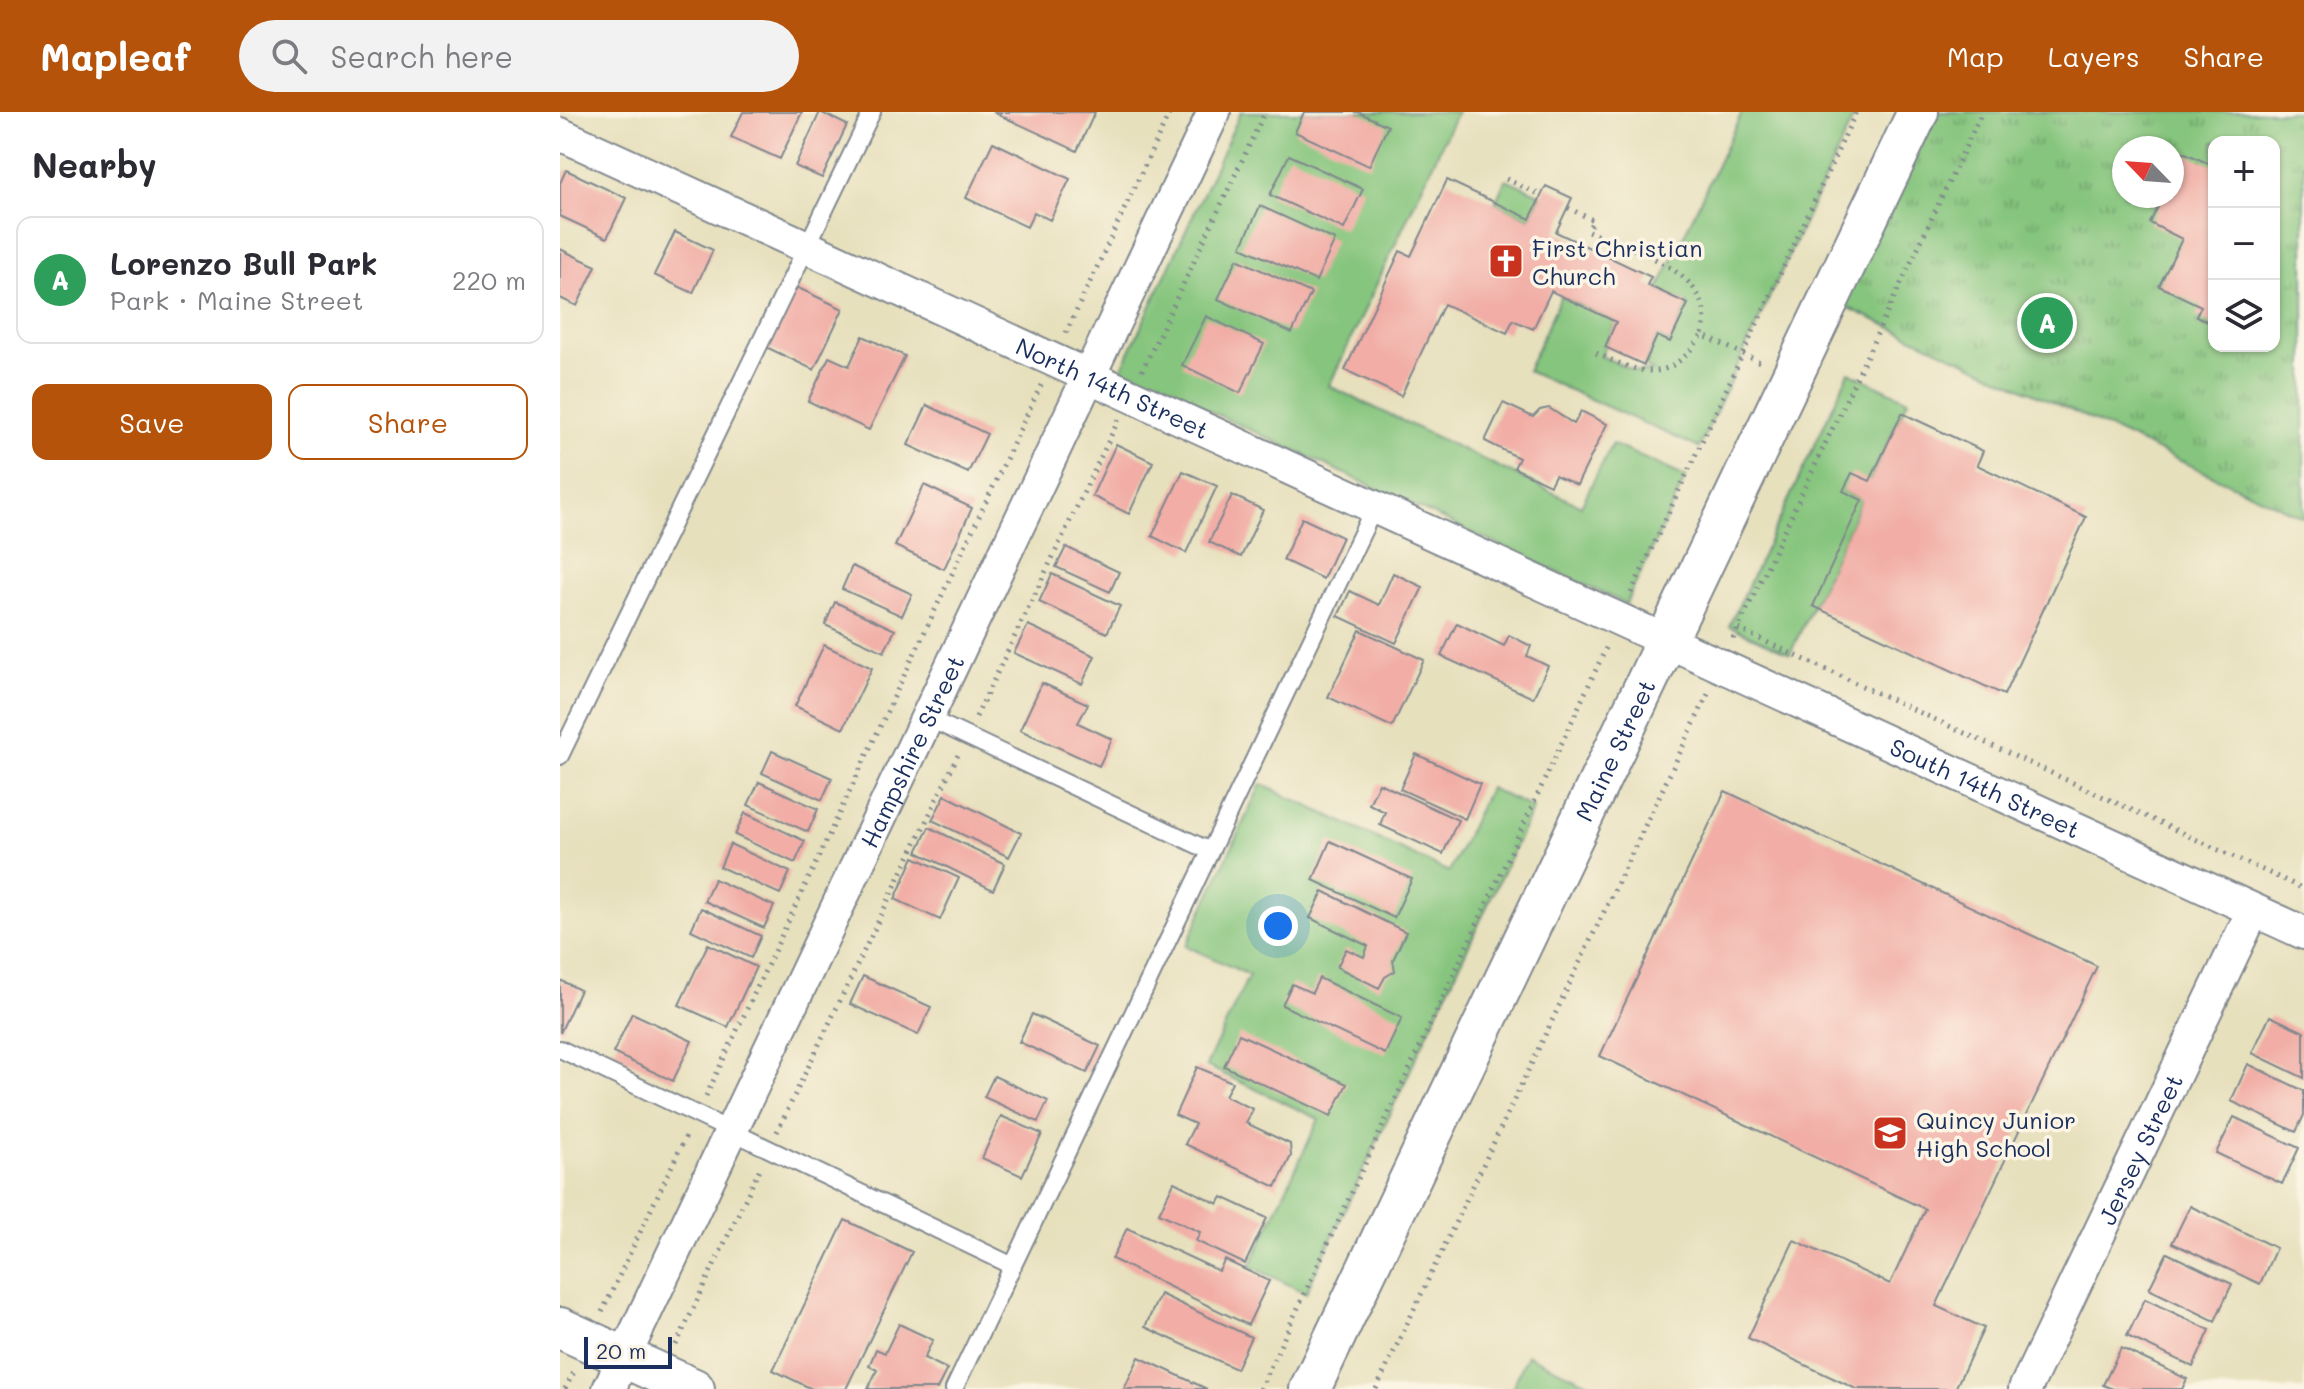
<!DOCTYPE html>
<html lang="en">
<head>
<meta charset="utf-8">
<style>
  body { margin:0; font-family:Mali,sans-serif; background:#f2f2f3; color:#2b2b33 }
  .controls { position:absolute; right:24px; top:24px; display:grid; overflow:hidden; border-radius:16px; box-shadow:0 2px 6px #0004 }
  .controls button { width:72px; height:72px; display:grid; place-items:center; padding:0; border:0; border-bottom:2px solid #e1e1e2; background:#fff; color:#2b2b33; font:40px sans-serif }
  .compass { position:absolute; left:1552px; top:24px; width:72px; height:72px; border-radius:50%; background:#fff; box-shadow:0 2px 6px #0004; rotate:295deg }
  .scale { position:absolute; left:24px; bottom:20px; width:88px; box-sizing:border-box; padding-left:8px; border:4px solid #1b2f5e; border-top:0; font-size:22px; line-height:28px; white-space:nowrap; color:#1b2f5e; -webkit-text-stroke:6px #fcf5e5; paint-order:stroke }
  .you { position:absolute; left:718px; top:814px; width:28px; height:28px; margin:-20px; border:6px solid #fff; border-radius:50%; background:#1a73e8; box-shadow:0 0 0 12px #1a73e833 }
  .badge { display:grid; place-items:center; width:52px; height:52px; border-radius:50%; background:#b45309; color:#fff; font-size:26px; font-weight:700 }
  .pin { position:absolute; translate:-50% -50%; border:4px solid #fff; box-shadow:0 2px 8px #0006 }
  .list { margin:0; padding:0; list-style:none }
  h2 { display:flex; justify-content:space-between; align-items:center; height:104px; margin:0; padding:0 32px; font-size:34px }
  h2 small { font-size:26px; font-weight:400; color:#7c7c81 }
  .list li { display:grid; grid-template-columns:52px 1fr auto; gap:24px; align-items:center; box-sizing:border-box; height:128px; margin:0 16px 16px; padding:0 16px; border:2px solid #e1e1e2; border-radius:16px }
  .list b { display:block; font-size:30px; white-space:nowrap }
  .list p { margin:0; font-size:26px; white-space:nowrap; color:#7c7c81 }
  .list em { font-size:26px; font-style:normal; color:#7c7c81 }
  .actions { display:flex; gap:16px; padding:24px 32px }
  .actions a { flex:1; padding:18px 0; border:2px solid #b45309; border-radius:16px; text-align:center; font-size:28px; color:#b45309 }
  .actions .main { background:#b45309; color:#fff }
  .icon { flex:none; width:44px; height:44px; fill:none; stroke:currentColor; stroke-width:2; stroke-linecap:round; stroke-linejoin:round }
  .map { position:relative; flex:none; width:1744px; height:1277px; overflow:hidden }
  header { display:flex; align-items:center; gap:48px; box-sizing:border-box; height:112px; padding:0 40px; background:#b45309; color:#fff }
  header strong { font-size:38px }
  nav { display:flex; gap:44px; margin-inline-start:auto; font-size:28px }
  .search { width:560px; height:72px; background:#f2f2f3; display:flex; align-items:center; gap:20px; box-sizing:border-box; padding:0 28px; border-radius:44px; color:#7c7c81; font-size:30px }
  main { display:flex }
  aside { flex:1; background:#fff }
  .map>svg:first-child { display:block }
  .grass { fill:#85c57d; stroke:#507a6e; stroke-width:2 }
  .park { fill:url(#park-tufts); stroke:#507a6e; stroke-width:2; fill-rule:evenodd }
  .building { fill:#f1ada6 }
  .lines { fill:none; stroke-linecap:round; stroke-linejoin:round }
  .service-casing { stroke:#81888e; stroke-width:20 }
  .minor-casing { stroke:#81888e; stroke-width:36 }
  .tertiary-casing { stroke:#81888e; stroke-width:44 }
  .path { stroke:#81888e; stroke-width:5; stroke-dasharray:2 6; stroke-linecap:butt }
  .service { stroke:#fff; stroke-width:16 }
  .minor { stroke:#fff; stroke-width:32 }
  .tertiary { stroke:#fff; stroke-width:40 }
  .labels { text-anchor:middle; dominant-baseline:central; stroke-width:7; stroke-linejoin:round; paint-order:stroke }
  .poi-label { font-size:24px; fill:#1b2f5e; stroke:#fcf5e5; text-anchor:start }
  .street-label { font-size:24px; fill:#1b2f5e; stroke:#fcf5e5 }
</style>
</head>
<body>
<header>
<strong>Mapleaf</strong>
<div class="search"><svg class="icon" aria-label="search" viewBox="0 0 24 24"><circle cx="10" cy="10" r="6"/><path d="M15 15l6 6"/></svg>Search here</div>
<nav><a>Map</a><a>Layers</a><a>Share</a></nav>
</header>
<main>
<aside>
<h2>Nearby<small></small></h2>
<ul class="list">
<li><span class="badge" style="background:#2e9e5b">A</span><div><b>Lorenzo Bull Park</b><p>Park · Maine Street</p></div><em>220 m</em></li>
</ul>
<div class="actions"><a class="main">Save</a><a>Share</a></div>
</aside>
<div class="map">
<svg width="1744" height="1277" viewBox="0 0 1744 1277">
  <defs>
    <pattern id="park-tufts" width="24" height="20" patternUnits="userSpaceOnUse" patternTransform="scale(2)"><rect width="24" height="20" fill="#85c57d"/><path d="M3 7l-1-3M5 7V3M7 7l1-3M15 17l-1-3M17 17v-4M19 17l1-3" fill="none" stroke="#6ca06a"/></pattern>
  </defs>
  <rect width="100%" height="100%" fill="#fcf5e5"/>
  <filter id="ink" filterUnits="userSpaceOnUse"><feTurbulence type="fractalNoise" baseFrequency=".0125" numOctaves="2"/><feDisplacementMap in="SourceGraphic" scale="16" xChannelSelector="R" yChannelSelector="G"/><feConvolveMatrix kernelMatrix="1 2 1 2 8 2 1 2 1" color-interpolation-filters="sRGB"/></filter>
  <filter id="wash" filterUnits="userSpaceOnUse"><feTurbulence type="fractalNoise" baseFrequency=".006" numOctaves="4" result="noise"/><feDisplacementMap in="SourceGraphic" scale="32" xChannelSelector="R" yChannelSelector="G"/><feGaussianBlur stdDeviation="1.8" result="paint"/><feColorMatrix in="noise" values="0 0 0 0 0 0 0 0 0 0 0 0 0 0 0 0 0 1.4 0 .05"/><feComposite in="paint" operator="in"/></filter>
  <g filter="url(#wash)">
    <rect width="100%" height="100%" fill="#e7e0bd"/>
    <path class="grass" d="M681,0H897L769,274L1021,394L1052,332L1126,365L1066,492L561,258Z
      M1182,0H1296L1139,336L967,259L1001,184L1056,210L1041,244L1077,260L1093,259L1084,253L1097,224L1110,230L1128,192L1098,178Z
      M946,67L981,83L970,107L935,91Z
      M1289,260L1348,288L1310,369L1284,379L1302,388L1230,542L1169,514Z
      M701,672L889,760L929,676L973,696L746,1181L690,1154L759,1007L646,954L689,863L626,834Z
      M967,1243L1041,1277H952Z"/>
    <path class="park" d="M1357,0H1744V406L1269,187ZM1654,30H1714V234H1654ZM1564,36H1612V84H1564Z"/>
    <g id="blocks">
      <path class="building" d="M183,0H242L220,47L171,25Z
        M260,0L287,13L262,66L235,54Z
        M433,0H535L517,39Z
        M744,0H798L828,14L809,54L735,20Z
        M433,30L510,67L490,108L474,100L467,115L406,86Z
        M1623,40L1654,54V213L1636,204L1641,194L1599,174L1622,127L1590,111L1603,84H1612V64Z
        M729,43L803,77L784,117L710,83Z
        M6,58L66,86L47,126L0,104V71Z
        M887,68L970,107L986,74L1012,86L996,120L1091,165L1087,173L1128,192L1110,230L1097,224L1084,253L1045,235L1056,210L991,179L973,217L953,208L947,221L884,192L841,284L785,258L840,139L851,144Z
        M700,94L775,128L756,169L681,135Z
        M115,120L153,138L133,181L94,163Z
        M0,137L36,154L17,194L0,186Z
        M677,147L751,181L732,221L658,187Z
        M234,174L283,197L254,258L206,235Z
        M646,204L704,232L680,281L622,253Z
        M303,224L345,244L309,318L248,289L269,245L289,254Z
        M943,291L973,305L980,298L989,296L1014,312L1021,299L1047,312L1017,373L995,363L990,373L954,356L959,346L925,329Z
        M367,293L427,322L408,361L348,333Z
        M1342,301L1423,339L1417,353L1526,405L1444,583L1253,494L1302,388L1283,379L1292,361L1310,369Z
        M556,332L593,350L569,402L532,384Z
        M623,359L657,374L626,441L592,424Z
        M364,373L412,396L384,457L335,434Z
        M672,383L703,398L681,445L649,430Z
        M742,406L782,425L763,467L723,448Z
        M506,435L559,460L550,480L496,455Z
        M292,454L352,482L342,504L282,477Z
        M833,461L863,475L836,531L778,504L790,479L819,493Z
        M492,462L560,494L547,521L479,490Z
        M275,490L335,518L324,540L265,513Z
        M897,511L944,534L949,523L971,534L967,544L988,554L973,586L881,544Z
        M468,513L535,544L522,572L454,541Z
        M800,518L864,548L832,615L768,585Z
        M264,533L312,556L283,617L235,594Z
        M482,571L528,592L518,611L552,627L539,654L460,618Z
        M212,639L272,666L262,688L202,661Z
        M856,642L920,672L905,707L840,677Z
        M199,670L258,697L248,720L188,693Z
        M819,671L898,708L883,742L820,713L825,700L809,692Z
        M1165,679L1537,854L1376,1194L1424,1216L1395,1277H1296L1188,1226L1234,1128L1330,1172L1365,1097L1040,944Z
        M385,683L461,721L449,745L372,708Z
        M185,701L245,729L235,751L175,723Z
        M369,715L445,752L433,778L357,740Z
        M770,729L852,767L834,806L753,768Z
        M170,732L230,760L220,782L160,755Z
        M354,745L399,766L380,808L335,787Z
        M154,767L214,794L204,816L144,789Z
        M763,779L846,820L833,848L835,859L825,865L819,876L777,855L786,837L804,845L808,834L750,806Z
        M141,796L201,824L191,846L131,818Z
        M148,832L196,855L168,915L119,893Z
        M303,864L371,895L358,923L290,892Z
        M759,866L842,906L825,942L722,893L732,872L752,881Z
        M0,868L20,878L0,921Z
        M72,901L132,929L113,969L53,941Z
        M472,902L540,934L527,961L459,930Z
        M1710,904L1744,920V966L1692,941Z
        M679,922L787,972L771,1004L664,954Z
        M1688,952L1744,979V1003L1736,1020L1671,989Z
        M637,955L672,970L665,984L693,997L686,1011L730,1032L731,1044L716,1075L625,1032L635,1012L615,1003Z
        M434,964L488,989L478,1010L424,985Z
        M441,1004L482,1022L462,1064L422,1046Z
        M1674,1005L1739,1036L1722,1072L1656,1041Z
        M614,1070L658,1092L662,1085L707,1106L685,1152L636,1129L640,1120L599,1101Z
        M1630,1094L1716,1136L1700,1172L1612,1131Z
        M285,1108L352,1140L286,1277H252L213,1258Z
        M567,1116L659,1159L665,1148L709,1169L688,1213L552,1147Z
        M1607,1141L1672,1172L1655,1209L1589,1177Z
        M600,1182L691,1225L676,1257L585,1215Z
        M1585,1187L1650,1218L1633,1255L1567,1224Z
        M339,1212L373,1228L364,1246L387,1257L377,1277H308L317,1258L309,1254L316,1237L325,1241Z
        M1561,1236L1627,1267L1622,1277H1553L1543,1273Z
        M579,1245L647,1277H564Z"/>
    </g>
  </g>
  <g filter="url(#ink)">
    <use href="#blocks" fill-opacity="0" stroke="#81888e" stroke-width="2"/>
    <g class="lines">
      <defs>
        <path id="service" d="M368,606L650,739
          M0,644L312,0
          M0,937L453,1154
          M394,1277L814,396"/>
        <g id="minor">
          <path id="s1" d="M0,22L1744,821"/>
          <path id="s2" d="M49,1277L654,0"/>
          <path id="s3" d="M1465,1277L1693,799"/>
        </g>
        <g id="tertiary">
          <path d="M0,1216L134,1277"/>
          <path id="s4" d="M750,1277L1358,0"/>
        </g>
      </defs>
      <use href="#service" class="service-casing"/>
      <use href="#minor" class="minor-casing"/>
      <use href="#tertiary" class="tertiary-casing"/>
      <path class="path" d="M946,67L981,83
        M1008,96L1033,108L1028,119C1071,138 1161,160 1142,223L1202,251
        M506,221L610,0
        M1036,241C1084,263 1108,273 1142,223
        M582,259L705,0
        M1071,481L1296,0
        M1178,517L1744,777
        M1173,527L1422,0
        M416,605L559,307
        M146,984L481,273
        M217,1020L398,643
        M42,1200L127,1022
        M116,1233L201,1054
        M5,1277L14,1260
        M700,1277L1047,534
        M816,1277L1149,580"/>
      <use href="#service" class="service"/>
      <use href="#minor" class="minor"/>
      <use href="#tertiary" class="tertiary"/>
    </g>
  </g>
  <defs>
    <symbol id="church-square" viewBox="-11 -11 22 22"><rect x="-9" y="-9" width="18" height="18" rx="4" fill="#c8321e" stroke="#fcf5e5"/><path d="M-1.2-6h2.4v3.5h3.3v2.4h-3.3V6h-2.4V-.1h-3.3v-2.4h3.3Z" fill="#fff"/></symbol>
    <symbol id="school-square" viewBox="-11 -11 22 22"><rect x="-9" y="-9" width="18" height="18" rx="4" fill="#c8321e" stroke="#fcf5e5"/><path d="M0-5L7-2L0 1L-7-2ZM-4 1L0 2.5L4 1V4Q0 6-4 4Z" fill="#fff"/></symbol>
  </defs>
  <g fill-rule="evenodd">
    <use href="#church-square" x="926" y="129" width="40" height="40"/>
    <use href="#school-square" x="1310" y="1001" width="40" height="40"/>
  </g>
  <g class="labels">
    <g class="poi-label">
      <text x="972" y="135">First Christian<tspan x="972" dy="28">Church</tspan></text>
      <text x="1356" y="1007">Quincy Junior<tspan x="1356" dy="28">High School</tspan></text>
    </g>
    <g class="street-label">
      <text stroke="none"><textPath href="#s1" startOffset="608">North 14th Street</textPath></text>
      <text stroke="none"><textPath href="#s4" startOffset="708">Maine Street</textPath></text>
      <text stroke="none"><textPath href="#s2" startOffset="706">Hampshire Street</textPath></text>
      <text stroke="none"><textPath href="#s1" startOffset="1568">South 14th Street</textPath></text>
      <text stroke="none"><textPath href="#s3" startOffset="266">Jersey Street</textPath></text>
    </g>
  </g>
</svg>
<div class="controls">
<button>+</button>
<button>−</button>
<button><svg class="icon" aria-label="layers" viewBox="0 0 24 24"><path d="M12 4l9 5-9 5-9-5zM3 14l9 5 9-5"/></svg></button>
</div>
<svg class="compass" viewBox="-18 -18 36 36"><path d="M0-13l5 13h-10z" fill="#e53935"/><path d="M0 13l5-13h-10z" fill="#7c7c81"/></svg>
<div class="scale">20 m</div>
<div class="you"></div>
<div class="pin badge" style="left:1487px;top:211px;background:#2e9e5b">A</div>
</div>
</main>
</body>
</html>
